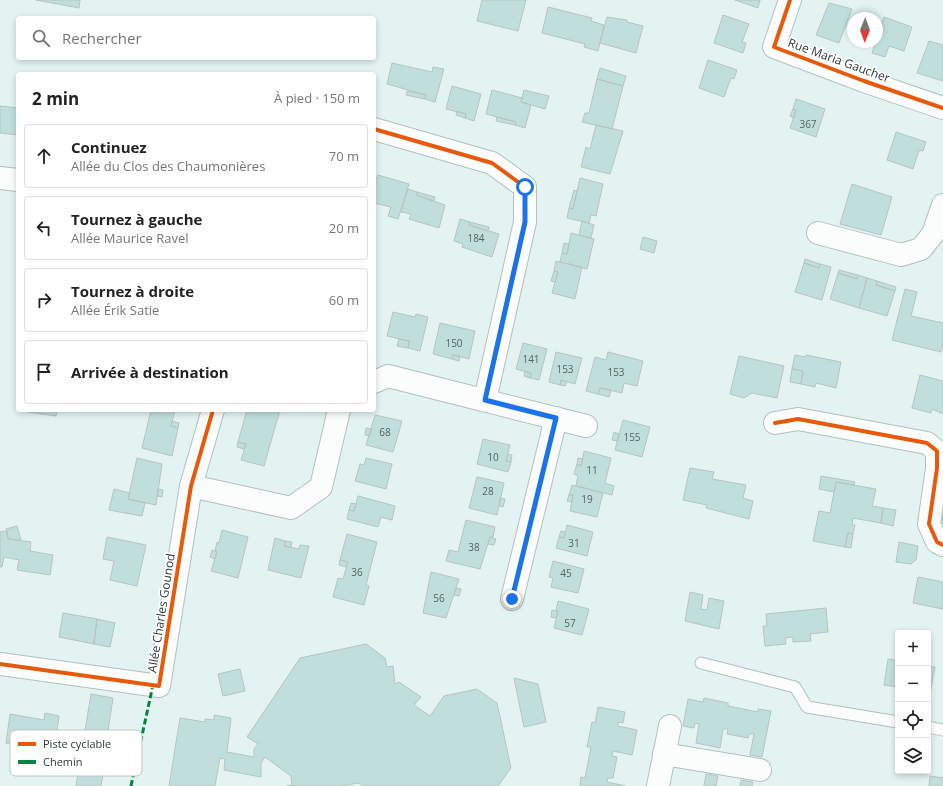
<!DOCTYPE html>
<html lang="fr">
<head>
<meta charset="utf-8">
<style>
  body { margin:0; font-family:"Open Sans",sans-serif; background:#f6f6f6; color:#222 }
  .controls { position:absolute; right:12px; bottom:12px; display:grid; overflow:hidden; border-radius:4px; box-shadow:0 2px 6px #0003 }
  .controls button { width:36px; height:36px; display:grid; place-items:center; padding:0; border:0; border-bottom:1px solid #e0e0e0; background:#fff; color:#222; font:20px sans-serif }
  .compass { position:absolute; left:847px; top:12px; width:36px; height:36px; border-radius:50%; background:#fff; box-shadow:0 2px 6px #0003; rotate:181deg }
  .stop { position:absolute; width:12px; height:12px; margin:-9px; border:3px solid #1a73e8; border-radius:50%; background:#fff }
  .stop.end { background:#1a73e8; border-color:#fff; box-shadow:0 1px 4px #0008 }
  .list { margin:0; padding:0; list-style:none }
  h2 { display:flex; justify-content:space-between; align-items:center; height:52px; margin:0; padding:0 16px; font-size:17px }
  h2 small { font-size:13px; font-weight:400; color:#767676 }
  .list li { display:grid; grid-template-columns:26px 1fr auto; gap:12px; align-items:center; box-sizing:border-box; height:64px; margin:0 8px 8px; padding:0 8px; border:1px solid #e0e0e0; border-radius:4px }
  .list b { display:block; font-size:15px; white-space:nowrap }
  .list p { margin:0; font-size:13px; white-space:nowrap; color:#767676 }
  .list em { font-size:13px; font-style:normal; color:#767676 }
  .icon { flex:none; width:22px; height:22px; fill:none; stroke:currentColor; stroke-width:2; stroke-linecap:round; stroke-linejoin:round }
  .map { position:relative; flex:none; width:943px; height:786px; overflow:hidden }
  .search { position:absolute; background:#fff; box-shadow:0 2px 6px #0003; left:16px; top:16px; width:360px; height:44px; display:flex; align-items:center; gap:10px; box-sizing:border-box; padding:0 14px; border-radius:4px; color:#767676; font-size:15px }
  .panel { position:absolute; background:#fff; box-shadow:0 2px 6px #0003; left:16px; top:72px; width:360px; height:340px; border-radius:4px }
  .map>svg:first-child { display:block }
  .building { fill:#c0dfdc; stroke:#b7c4c3 }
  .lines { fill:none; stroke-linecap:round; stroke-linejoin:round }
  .lane-casing { stroke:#b2c0be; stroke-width:13 }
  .street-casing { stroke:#b2c0be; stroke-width:24 }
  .lane { stroke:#fbfdfd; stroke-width:11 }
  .street { stroke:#fbfdfd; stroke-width:22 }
  .quiet { stroke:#00873e; stroke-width:3; stroke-dasharray:6 3; stroke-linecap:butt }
  .cycleway-casing { stroke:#fff; stroke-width:6 }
  .cycleway { stroke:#e8590c; stroke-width:4 }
  .route { stroke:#1a73e8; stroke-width:5 }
  .labels { text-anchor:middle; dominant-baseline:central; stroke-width:3.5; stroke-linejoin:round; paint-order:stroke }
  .number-label { font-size:10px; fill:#536462 }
  .street-label { font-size:12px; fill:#2f3b3a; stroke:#fff }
  .key { fill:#fff; stroke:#c1c4c4; stroke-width:1 }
  .key-label { font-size:11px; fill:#2f3b3a }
</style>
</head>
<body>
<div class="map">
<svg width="943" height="786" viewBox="0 0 943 786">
  <rect width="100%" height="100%" fill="#e2f3f1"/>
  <path class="building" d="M36,0H80L79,8Z
    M482,0H526L518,31L477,21Z
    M735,0H760L758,8Z
    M829,3L852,9L839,43L816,35Z
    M548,7L592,18L591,21L604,25L598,51L584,47L585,44L542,33Z
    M723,15L749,24L742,42L746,43L743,53L714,43Z
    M607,17L627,20V22L643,26L636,53L600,43Z
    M884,17L912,27L904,51L889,46L885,57L872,53Z
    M929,41L943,45V81L917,73Z
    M708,60L737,70L734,79L731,78L724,97L699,88Z
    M392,63L432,72L433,67L444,69L435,102L425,99L426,95L387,84Z
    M600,68L626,76L623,86L597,79Z
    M597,79L623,86L612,129L582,122L585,113H589Z
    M452,86L481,94L474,121L465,118L466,114L446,109Z
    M492,90L522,98L521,102L531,105L525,128L515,125L516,122L486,114Z
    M524,90L549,96L545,109L521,102Z
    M407,91L426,95L425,99L406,95Z
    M796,99L825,109L816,137L790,128L796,110L793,109Z
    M0,106L18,108V135L0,133Z
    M793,109L796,110L794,118L790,116Z
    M457,111L466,114L465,118L456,115Z
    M497,117L516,122L515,125L496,121Z
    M596,125L623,131L610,174L581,167L586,147L590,149Z
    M896,132L926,142L923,151L919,150L913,169L887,160Z
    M378,175L409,184L398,219L388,216L391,207L374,203V179L376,180Z
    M580,178L603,184L596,216L591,215L589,223L567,218L569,208L573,209Z
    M852,184L892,197L881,235L840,224Z
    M408,189L417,192L416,195L445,205L439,228L409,219L411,214L401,212Z
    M574,190L577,191L573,209L569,208Z
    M417,192L435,197L434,201L416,195Z
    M460,219L470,222L469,225L499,234L492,257L462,247L463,244L454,241Z
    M582,221L594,225L591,238L579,235Z
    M470,222L489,227L488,231L469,225Z
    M571,233L594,239L587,269L560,262L562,253L567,254Z
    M643,237L657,241L654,253L640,249Z
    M564,243L569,244L567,254L562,253Z
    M805,259L820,264L819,268L804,263Z
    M556,261L582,267L575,299L552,293L558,272L554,271Z
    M804,263L819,268L820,264L831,267L822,300L795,292Z
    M839,270L858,275L857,279L838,273Z
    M554,271L558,272L555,282L551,281Z
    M838,273L857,279L858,275L867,278L859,308L830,299Z
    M867,278L877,281L876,285L895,291L887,316L859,308Z
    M877,281L896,287L895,291L876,285Z
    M905,289L917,292L911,316L943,323V344L941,352L892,340Z
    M393,312L415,317L416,314L428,317L420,351L408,348L409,341L387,336Z
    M440,323L475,331L469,359L453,355L452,359L433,354Z
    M399,339L409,341L408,348L397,346Z
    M523,343L547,349L539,380L530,378L531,373L516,369Z
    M556,352L582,358L575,384L561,380L560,385L549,382Z
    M608,352L643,361L637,386L624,383L622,393L600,388L598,394L586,391L595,357L606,360Z
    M453,355L460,356L459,361L452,359Z
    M795,355L806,357V355L841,362L836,388L816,383L815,387L801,384L803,371L792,369Z
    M739,356L784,366L777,398L752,393L744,398L730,394Z
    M792,369L803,371L801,384L790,382Z
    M525,371L531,373L530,378L524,376Z
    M920,375L943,381V414L932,409L931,413L912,408Z
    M561,380L567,382L565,386L560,385Z
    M600,388L611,390L609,397L598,394Z
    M29,410H57L56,416L28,412Z
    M151,410H175L171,426L178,428L172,456L142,448Z
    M247,410H280L264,466L241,460L246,444L238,442Z
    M375,415L402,421L393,452L366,445Z
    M623,420L650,427L642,457L615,450Z
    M172,421L179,423L178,428L171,426Z
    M366,428L372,429L370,436L365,435Z
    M614,432L619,434L617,441L612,440Z
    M483,439L510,445L506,461L511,462L508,472L477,464Z
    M238,442L246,444L244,449L237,447Z
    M584,451L611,458L605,483L614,486L612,495L576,486L578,476L574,474L577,464L581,466Z
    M508,454L512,455L511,462L506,461Z
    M137,458L162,464L156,505L128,499Z
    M366,458L392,464L386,489L355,481L360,464L364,465Z
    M578,458L583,459L581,466L577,464Z
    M690,468L714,472L712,479L746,485L743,498L753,501L749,519L706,508L707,505L683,500Z
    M821,476L855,482L854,485L836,482L834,492L819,489Z
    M477,477L504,483L497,515L469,508Z
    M836,482L876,489L872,506L883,508L881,523L853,518L852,525H855L853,534L848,533L845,547L813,541L819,511L830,513Z
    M572,485L603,493L597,517L570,511L573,495H569Z
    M114,489L130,493L128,499L145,503L142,516L109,510Z
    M158,489L163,490L162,497L157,496Z
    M569,495H573L572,502L567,501Z
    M358,496L395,506L392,520L381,517L378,527L347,519L349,510L354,511Z
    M500,498L505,499L503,507L499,506Z
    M351,503L356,504L354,511L349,510Z
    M883,508L896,510L893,526L881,523Z
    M943,510V524L940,523Z
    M466,520L495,527L493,537H490L480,569L446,561L449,550L458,552Z
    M567,525L593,532L587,556L556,548L559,537L564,538Z
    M17,526L21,540L8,539L6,529Z
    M222,530L248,537L238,578L211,571L217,552L215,551L217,542L219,543Z
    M7,531L8,539L31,542L30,551L53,555L50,575L17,570L19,560L4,557L2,567H0V532Z
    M561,531L565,532L564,538L559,537Z
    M848,533L853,534L851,548L845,547Z
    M347,534L377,542L366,585L369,586L364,605L333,597L338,578L343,579L348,562L340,560Z
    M107,537L146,545L137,586L110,580L114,561L103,559Z
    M490,537L496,539L494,545L488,544Z
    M275,538L285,541L284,546L299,549L300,545L309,546L301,578L268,570Z
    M285,541L292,542L291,547L284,546Z
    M899,542L918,546L916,560L911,564L896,562Z
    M212,550L217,552L215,559L210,557Z
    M340,560L348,562L346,567L339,565Z
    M553,561L584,569L578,593L551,587L553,578L549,577Z
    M431,572L459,579L446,618L423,613Z
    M918,577L943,582V609L913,603Z
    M456,588L461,589L459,596L454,595Z
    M690,592L703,595L701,609L707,610L709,598L724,601L719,629L685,621Z
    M558,601L589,609L582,635L554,628L558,611H556Z
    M826,608L828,632L810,634L811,641L793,642V637L785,638L786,644L765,646L763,626H767L766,614Z
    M552,610L558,611L556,618L551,617Z
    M63,613L97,619L94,644L59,637Z
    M97,619L115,623L110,647L94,644Z
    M366,644L385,658L387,667L393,666L395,684L399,682L421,697L414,705L430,716L444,696L477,689L497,703L511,768L498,786H363L359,783L341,786H286L292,785L291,776L265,757L261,763V777L224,770L225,759L220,758L215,786H169L180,718L205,722V719L214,720V715L231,718L227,752L254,757V749L258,744L247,737L300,658Z
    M888,659L898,661V687L884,685Z
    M928,666L935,667L930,693L928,692Z
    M240,669L245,691L223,696L218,674Z
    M514,678L538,684L546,722L524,727Z
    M91,694L113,698L104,757H106L101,786H76Z
    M704,698L728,703V706L758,712V709L771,711L762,757L750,755L754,734H749L748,738L727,734L728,729H723L720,748L696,743L699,724L695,723L694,728L683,726L688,699L703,702Z
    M598,707L625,712L623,723L618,722V726L637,730L632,755L613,751L612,756L617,757L613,778H608L607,782L626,786H580L581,777L585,778L591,747H587L592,722L595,723Z
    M45,713L59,716L54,751L6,743L10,714L44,720Z
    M706,774L718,776L716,786H704Z
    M930,776L943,778V786H929Z
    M741,780L753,782L752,786H740Z"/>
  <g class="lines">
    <defs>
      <path id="lane" d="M701,663L795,687L807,707L898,722
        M928,727L943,730"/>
      <path id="street" d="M790,0L774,47L864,81L943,108
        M374,129L492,163L525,187V222L485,400
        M0,178L18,180
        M818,233L901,255L921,249L933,234L943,205
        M374,382L388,376L586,426
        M775,423L798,419L927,443L937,451V468L929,524L937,542L943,545
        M191,486L291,508L321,487L339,410
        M512,599L556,418
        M0,664L159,686L191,486L213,410
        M664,754L760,770
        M658,786L670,726"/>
    </defs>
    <use href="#lane" class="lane-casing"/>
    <use href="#street" class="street-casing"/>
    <use href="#lane" class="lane"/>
    <use href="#street" class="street"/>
    <path class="quiet" d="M131,786L153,685"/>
    <defs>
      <path id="cycleway" d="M790,0L774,47L864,81L943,108
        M374,129L492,163L525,187V222L485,400
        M775,423L798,419L927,443L937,451V468L929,524L937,542L943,545
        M0,664L159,686L191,486L213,410"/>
    </defs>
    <use href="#cycleway" class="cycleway-casing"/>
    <use href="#cycleway" class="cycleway"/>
  </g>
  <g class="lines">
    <path class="route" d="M512,599L556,418L485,400L525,222V187"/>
  </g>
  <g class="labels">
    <g class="number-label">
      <text x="808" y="124">367</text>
      <text x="476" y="238">184</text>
      <text x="454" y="343">150</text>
      <text x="531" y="359">141</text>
      <text x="565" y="369">153</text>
      <text x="616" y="372">153</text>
      <text x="385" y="432">68</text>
      <text x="632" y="437">155</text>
      <text x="493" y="457">10</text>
      <text x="592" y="470">11</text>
      <text x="488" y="491">28</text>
      <text x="587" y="499">19</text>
      <text x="574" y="543">31</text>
      <text x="474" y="547">38</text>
      <text x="357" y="572">36</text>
      <text x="566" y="573">45</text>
      <text x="439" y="598">56</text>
      <text x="570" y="623">57</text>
    </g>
    <g class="street-label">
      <text transform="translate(839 60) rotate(20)">Rue Maria Gaucher</text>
      <text transform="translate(161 613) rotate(-81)">Allée Charles Gounod</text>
    </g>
  </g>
  <rect x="10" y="730" width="132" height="46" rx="6" class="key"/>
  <rect x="18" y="742" width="18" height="4" fill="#e8590c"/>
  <rect x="18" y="760" width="18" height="4" fill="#00873e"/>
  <g class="key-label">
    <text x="43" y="748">Piste cyclable</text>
    <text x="43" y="766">Chemin</text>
  </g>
</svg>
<div class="controls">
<button>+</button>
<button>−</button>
<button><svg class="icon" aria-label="locate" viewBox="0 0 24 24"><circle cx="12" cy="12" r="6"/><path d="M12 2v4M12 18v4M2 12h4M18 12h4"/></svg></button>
<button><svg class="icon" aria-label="layers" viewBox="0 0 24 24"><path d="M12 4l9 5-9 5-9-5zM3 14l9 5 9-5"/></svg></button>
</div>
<svg class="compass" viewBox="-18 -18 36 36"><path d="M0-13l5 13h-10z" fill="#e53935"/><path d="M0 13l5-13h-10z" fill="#767676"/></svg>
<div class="stop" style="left:525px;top:187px"></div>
<div class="stop end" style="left:512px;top:599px"></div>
<div class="search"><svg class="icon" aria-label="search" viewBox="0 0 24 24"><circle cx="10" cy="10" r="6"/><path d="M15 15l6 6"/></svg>Rechercher</div>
<section class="panel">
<h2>2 min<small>À pied · 150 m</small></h2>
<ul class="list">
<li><svg class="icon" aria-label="ahead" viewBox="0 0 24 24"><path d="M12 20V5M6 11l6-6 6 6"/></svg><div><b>Continuez</b><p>Allée du Clos des Chaumonières</p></div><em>70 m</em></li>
<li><svg class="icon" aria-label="left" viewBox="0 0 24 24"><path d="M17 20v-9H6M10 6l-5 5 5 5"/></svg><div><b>Tournez à gauche</b><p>Allée Maurice Ravel</p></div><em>20 m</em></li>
<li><svg class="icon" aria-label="right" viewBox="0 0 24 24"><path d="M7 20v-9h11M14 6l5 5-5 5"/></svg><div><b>Tournez à droite</b><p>Allée Érik Satie</p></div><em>60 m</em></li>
<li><svg class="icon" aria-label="arrive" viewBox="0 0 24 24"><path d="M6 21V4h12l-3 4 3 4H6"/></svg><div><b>Arrivée à destination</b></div></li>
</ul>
</section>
</div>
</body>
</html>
